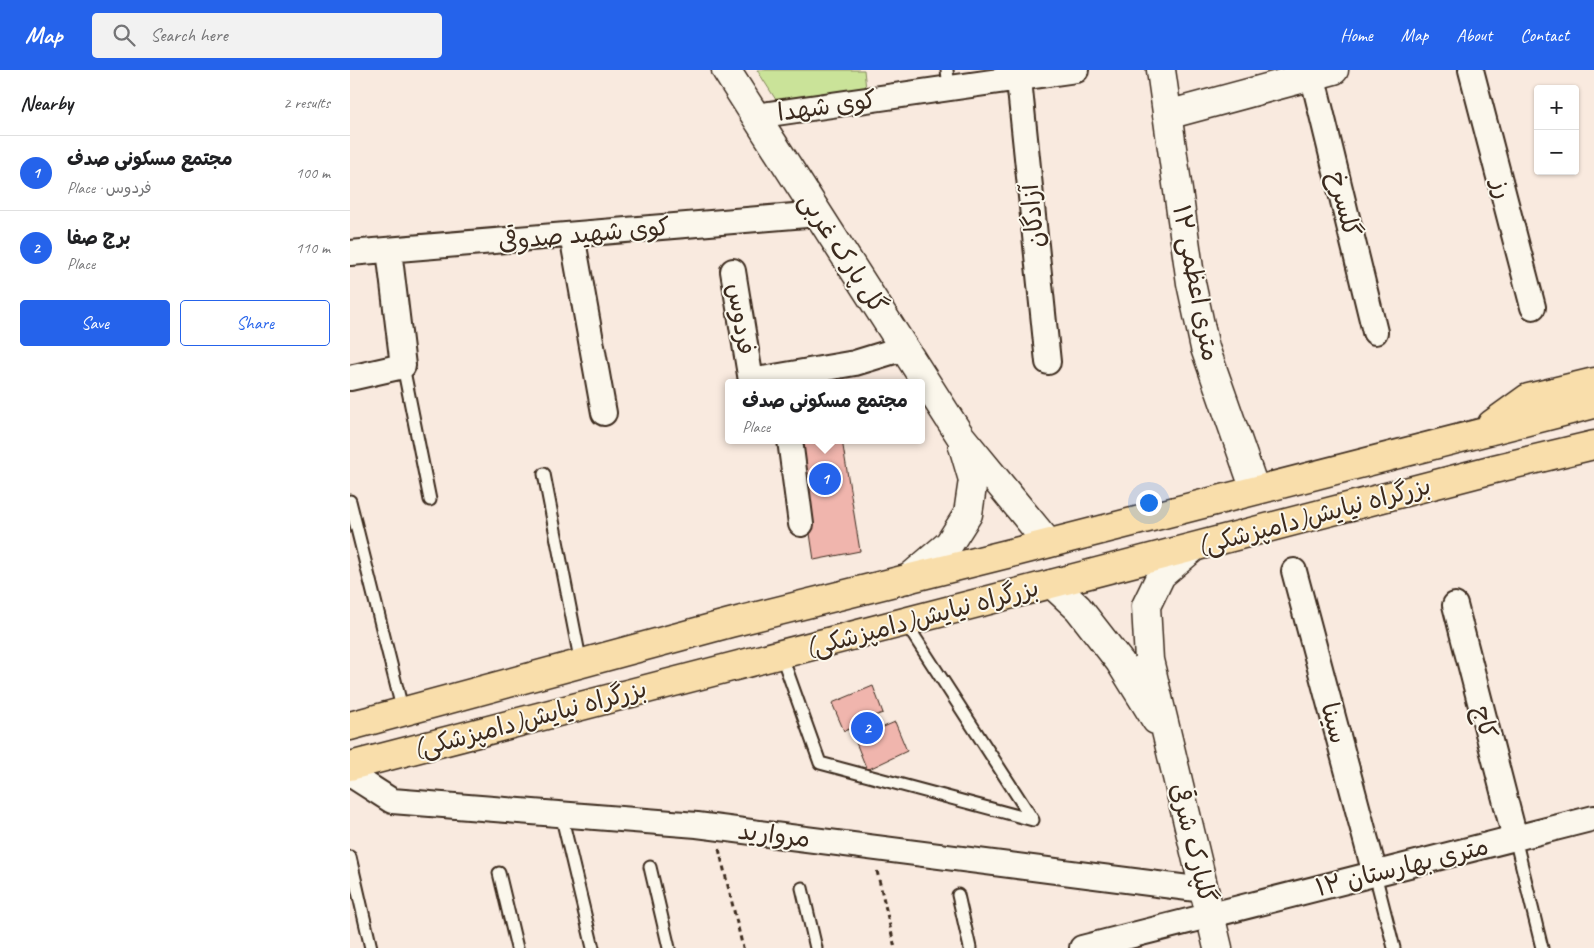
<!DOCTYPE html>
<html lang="en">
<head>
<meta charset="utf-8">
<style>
  body { margin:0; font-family:Caveat,"Playpen Sans Arabic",sans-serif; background:#f2f2f2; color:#202124 }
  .controls { position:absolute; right:15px; top:15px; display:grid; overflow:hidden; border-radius:5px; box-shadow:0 1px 4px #0004 }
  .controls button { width:45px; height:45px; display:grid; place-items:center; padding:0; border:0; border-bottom:1px solid #e0e0e0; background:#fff; color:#202124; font:25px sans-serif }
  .you { position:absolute; left:798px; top:432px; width:18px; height:18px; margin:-12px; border:4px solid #fff; border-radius:50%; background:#1a73e8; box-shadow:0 0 0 8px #1a73e833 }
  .badge { display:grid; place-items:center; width:32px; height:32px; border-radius:50%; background:#2563eb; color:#fff; font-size:16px; font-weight:700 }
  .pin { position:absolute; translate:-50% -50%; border:2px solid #fff; box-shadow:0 1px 5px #0006 }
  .popup { position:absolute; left:375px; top:309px; width:200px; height:65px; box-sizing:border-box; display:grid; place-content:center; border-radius:5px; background:#fff; filter:drop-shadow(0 1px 4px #0005); font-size:16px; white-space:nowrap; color:#757577 }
  .popup b { font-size:19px; color:#202124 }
  .popup::after { content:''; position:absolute; left:50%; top:100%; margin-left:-10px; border:10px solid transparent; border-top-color:#fff }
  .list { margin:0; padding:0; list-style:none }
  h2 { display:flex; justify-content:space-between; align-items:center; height:65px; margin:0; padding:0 20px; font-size:21px }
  h2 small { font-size:16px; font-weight:400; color:#757577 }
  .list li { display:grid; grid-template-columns:32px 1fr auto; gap:15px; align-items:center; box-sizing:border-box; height:75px; padding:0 20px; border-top:1px solid #e0e0e0 }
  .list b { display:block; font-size:19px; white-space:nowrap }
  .list p { margin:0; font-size:16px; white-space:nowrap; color:#757577 }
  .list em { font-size:16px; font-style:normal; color:#757577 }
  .actions { display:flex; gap:10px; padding:15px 20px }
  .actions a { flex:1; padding:11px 0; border:1px solid #2563eb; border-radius:5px; text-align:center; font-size:18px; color:#2563eb }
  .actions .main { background:#2563eb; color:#fff }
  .icon { flex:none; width:28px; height:28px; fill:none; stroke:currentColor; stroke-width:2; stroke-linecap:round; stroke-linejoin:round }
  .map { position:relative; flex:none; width:1244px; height:878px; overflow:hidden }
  header { display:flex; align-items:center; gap:30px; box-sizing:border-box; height:70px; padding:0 25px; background:#2563eb; color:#fff }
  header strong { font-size:24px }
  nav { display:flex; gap:28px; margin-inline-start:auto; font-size:18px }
  .search { width:350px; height:45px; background:#f2f2f2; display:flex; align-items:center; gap:12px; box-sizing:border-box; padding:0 18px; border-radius:5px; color:#757577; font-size:19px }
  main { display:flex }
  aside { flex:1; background:#fff }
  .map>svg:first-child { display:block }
  .green { fill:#cae399; stroke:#82865c }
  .building { fill:#f0b5ad; stroke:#3b2a1e }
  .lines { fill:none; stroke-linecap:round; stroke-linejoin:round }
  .lane-casing { stroke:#3b2a1e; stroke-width:15 }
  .street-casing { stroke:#3b2a1e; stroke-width:28 }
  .secondary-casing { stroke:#3b2a1e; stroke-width:31 }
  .highway-casing { stroke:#3b2a1e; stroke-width:31 }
  .path { stroke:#3b2a1e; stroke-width:3; stroke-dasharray:5 4; stroke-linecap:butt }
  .lane { stroke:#fbf7ec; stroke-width:11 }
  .street { stroke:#fbf7ec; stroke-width:24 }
  .secondary { stroke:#fbf7ec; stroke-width:28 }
  .highway { stroke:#f9deab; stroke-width:28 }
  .labels { text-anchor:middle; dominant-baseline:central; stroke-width:4; stroke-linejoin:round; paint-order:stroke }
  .street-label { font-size:25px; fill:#3b2a1e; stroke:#fbf7ec }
</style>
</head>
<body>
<header>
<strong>Map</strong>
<div class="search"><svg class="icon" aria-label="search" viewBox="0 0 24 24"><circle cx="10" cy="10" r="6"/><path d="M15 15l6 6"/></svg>Search here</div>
<nav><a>Home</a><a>Map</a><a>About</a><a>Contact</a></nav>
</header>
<main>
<aside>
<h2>Nearby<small>2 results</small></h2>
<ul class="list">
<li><span class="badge">1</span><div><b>مجتمع مسکونی صدف</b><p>Place · فردوس</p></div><em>100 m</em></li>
<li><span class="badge">2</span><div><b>برج صفا</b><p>Place</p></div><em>110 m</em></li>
</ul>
<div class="actions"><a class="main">Save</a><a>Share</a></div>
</aside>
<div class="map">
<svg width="1244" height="878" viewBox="0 0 1244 878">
  <rect width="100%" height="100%" fill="#f9eadf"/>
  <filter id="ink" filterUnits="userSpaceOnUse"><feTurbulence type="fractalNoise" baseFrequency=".02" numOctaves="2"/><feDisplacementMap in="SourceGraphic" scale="10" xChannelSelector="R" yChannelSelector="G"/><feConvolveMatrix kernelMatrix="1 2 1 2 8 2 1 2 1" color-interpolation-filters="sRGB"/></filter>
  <g filter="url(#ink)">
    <path class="green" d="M407,0H514L516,19L428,33Z"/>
    <path class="building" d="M446,370H492L510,481L464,490Z
      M523,616L533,643L524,646L529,659L545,652L557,681L517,700L505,670L509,668L505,657L494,661L482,633Z"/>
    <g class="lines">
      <defs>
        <path id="lane" d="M597,0L599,18
          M53,296L80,430
          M194,404L231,594
          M0,431L53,642
          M431,584L470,693L683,750L555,552
          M211,744L243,878
          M1165,768L1192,878
          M0,787L21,878
          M300,797L319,878
          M149,803L167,878
          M1025,804L1044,878
          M452,818L466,878
          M608,825L620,878"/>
        <path id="street" d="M668,0L698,292
          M961,0L1025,262
          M1121,0L1183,237
          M405,46L726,0
          M222,165L254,343
          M0,183L468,144
          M383,201L401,311L505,293L554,278
          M0,308L53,296L39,180
          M440,370L451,454
          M944,501L1025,804
          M1105,535L1165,768
          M0,704L42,731L347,755L854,820
          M732,878L1244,748"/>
        <path id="secondary" d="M376,0L611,367L698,473
          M811,0L841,213L855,278L905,420
          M817,45L984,0
          M843,478L811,505L796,536L799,590L868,878
          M558,509L599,474L618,444L623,410L613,376
          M702,514L728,538L770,592L806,650"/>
        <path id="highway" d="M1142,354L1178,328L1244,312
          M0,656L380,553L669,481L1244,334
          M0,696L1144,399L1244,375"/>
      </defs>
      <use href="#lane" class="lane-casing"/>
      <use href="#street" class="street-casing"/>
      <use href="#secondary" class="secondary-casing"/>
      <use href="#highway" class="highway-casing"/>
      <path class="path" d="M369,779L393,878
        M527,801L545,878"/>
      <use href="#lane" class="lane"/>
      <use href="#street" class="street"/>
      <use href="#secondary" class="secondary"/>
      <use href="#highway" class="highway"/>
    </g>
  </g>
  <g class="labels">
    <g class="street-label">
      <text transform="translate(477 36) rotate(-8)">کوی شهدا</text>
      <text transform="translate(1152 119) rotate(76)">رز</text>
      <text transform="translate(994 134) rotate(76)">گلسرخ</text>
      <text transform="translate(683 146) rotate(-96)">آزادگان</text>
      <text transform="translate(234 164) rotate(-5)">کوی شهید صدوقی</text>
      <text transform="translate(493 183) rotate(57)">گل پارک غربی</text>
      <text transform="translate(846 213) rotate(79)">۱۲ متری اعظمی</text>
      <text transform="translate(391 249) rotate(81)">فردوس</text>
      <text transform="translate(964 446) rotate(-15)">بزرگراه نیایش(دامپزشکی)</text>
      <text transform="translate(572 548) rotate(-15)">بزرگراه نیایش(دامپزشکی)</text>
      <text transform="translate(180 649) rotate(-15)">بزرگراه نیایش(دامپزشکی)</text>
      <text transform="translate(1135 652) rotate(76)">کاج</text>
      <text transform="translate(984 653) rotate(75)">سینا</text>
      <text transform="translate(424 765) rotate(7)">مروارید</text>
      <text transform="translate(843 773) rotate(76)">گلپارک شرقی</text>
      <text transform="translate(1052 797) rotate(-14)">۱۲ متری بهارستان</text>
    </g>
  </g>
</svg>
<div class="controls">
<button>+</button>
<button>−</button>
</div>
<div class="you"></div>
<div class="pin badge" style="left:475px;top:409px">1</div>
<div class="popup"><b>مجتمع مسکونی صدف</b>Place</div>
<div class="pin badge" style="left:517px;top:658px">2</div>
</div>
</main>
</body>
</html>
